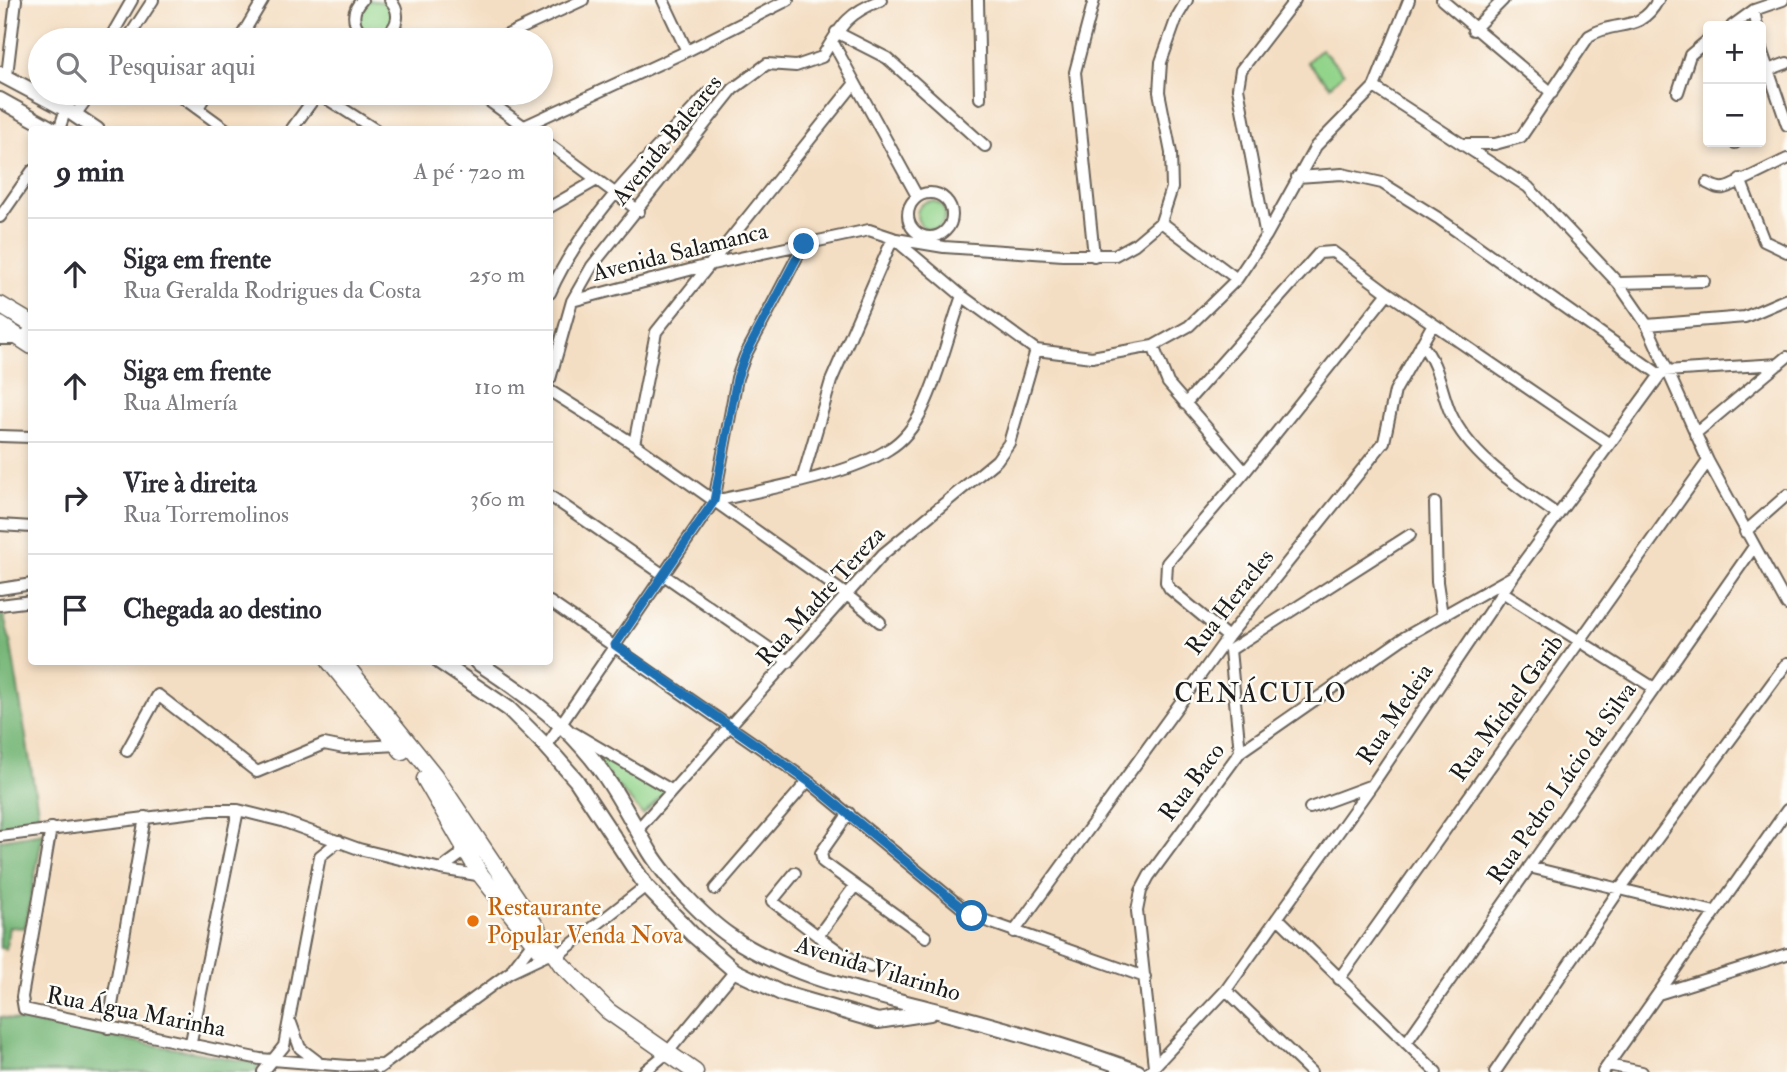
<!DOCTYPE html>
<html lang="pt">
<head>
<meta charset="utf-8">
<style>
  body { margin:0; font-family:"IM FELL Double Pica",serif; background:#f7f7f7; color:#2b2b33 }
  .controls { position:absolute; right:21px; top:21px; display:grid; overflow:hidden; border-radius:7px; box-shadow:0 4px 10px #0003 }
  .controls button { width:63px; height:63px; display:grid; place-items:center; padding:0; border:0; border-bottom:2px solid #e1e1e2; background:#fff; color:#2b2b33; font:35px sans-serif }
  .stop { position:absolute; width:21px; height:21px; margin:-16px; border:5px solid #1f6fb2; border-radius:50%; background:#fff }
  .stop.end { background:#1f6fb2; border-color:#fff; box-shadow:0 2px 7px #0008 }
  .list { margin:0; padding:0; list-style:none }
  h2 { display:flex; justify-content:space-between; align-items:center; height:91px; margin:0; padding:0 28px; font-size:30px }
  h2 small { font-size:23px; font-weight:400; color:#7c7c81 }
  .list li { display:grid; grid-template-columns:46px 1fr auto; gap:21px; align-items:center; box-sizing:border-box; height:112px; padding:0 28px; border-top:2px solid #e1e1e2 }
  .list b { display:block; font-size:26px; white-space:nowrap }
  .list p { margin:0; font-size:23px; white-space:nowrap; color:#7c7c81 }
  .list em { font-size:23px; font-style:normal; color:#7c7c81 }
  .icon { flex:none; width:38px; height:38px; fill:none; stroke:currentColor; stroke-width:2; stroke-linecap:round; stroke-linejoin:round }
  .map { position:relative; flex:none; width:1787px; height:1072px; overflow:hidden }
  .search { position:absolute; background:#fff; box-shadow:0 4px 10px #0003; left:28px; top:28px; width:525px; height:77px; display:flex; align-items:center; gap:18px; box-sizing:border-box; padding:0 24px; border-radius:38px; color:#7c7c81; font-size:26px }
  .panel { position:absolute; background:#fff; box-shadow:0 4px 10px #0003; left:28px; top:126px; width:525px; height:539px; border-radius:7px }
  .map>svg:first-child { display:block }
  .green { fill:#93d48b; stroke:#587854; stroke-width:2 }
  .forest { fill:#76b677; stroke:#49694a; stroke-width:2 }
  .lines { fill:none; stroke-linecap:round; stroke-linejoin:round }
  .minor-casing { stroke:#686056; stroke-width:14 }
  .major-casing { stroke:#686056; stroke-width:18 }
  .highway-casing { stroke:#686056; stroke-width:19 }
  .minor { stroke:#fff; stroke-width:10 }
  .major { stroke:#fff; stroke-width:14 }
  .highway { stroke:#fff; stroke-width:16 }
  .route { stroke:#1f6fb2; stroke-width:9 }
  .food-dot { fill:#e8710a; stroke:#fdfcf7; stroke-width:2.5 }
  .labels { text-anchor:middle; dominant-baseline:central; stroke-width:5; stroke-linejoin:round; paint-order:stroke }
  .street-label { font-size:24px; fill:#1c1c1c; stroke:#fdfcf7 }
  .food-label { font-size:24px; fill:#c56008; stroke:#fdfcf7; text-anchor:start }
  .neighbourhood-label { font-size:26px; letter-spacing:2px; fill:#1c1c1c; stroke:#fdfcf7 }
</style>
</head>
<body>
<div class="map">
<svg width="1787" height="1072" viewBox="0 0 1787 1072">
  <rect width="100%" height="100%" fill="#fdfcf7"/>
  <filter id="ink" filterUnits="userSpaceOnUse"><feTurbulence type="fractalNoise" baseFrequency=".0143" numOctaves="2"/><feDisplacementMap in="SourceGraphic" scale="14" xChannelSelector="R" yChannelSelector="G"/><feConvolveMatrix kernelMatrix="1 2 1 2 8 2 1 2 1" color-interpolation-filters="sRGB"/></filter>
  <filter id="wash" filterUnits="userSpaceOnUse"><feTurbulence type="fractalNoise" baseFrequency=".00686" numOctaves="4" result="noise"/><feDisplacementMap in="SourceGraphic" scale="28" xChannelSelector="R" yChannelSelector="G"/><feGaussianBlur stdDeviation="1.57" result="paint"/><feColorMatrix in="noise" values="0 0 0 0 0 0 0 0 0 0 0 0 0 0 0 0 0 1.4 0 .05"/><feComposite in="paint" operator="in"/></filter>
  <g filter="url(#wash)">
    <rect width="100%" height="100%" fill="#f4dec3"/>
    <path class="green" d="M365,0L390,3L395,25L375,36L359,26L358,8Z
      M1321,49L1344,73L1330,86L1307,62Z
      M917 215a14 14 0 1 1 28 0a14 14 0 1 1-28 0Z
      M570,732L667,790L643,815Z"/>
    <path class="forest" d="M3,613L11,645L40,823L0,829V614Z
      M43,833L25,928L9,927L6,949L0,948V840Z
      M0,1017L260,1064L255,1072H0Z"/>
  </g>
  <g filter="url(#ink)">
    <g class="lines">
      <defs>
        <path id="minor" d="M362,0C355,7 352,15 356,25C370,55 414,26 390,0
          M663,0L687,51
          M978,0L980,98
          M1442,0L1552,93
          M1754,10L1757,26
          M1732,26L1754,10L1783,0
          M394,28L409,40
          M1473,30L1503,0
          M836,32L887,58L985,146
          M109,40L132,0
          M127,40L153,0
          M239,40L263,0
          M496,40L583,0
          M832,41L917,196
          M1761,49L1787,125
          M1768,70L1787,63
          M7,75L16,0
          M1374,87L1528,187L1618,283L1647,325L1708,461L1787,605
          M1678,92L1690,55L1708,40
          M176,93L227,130
          M318,93L376,130
          M478,93L526,128
          M198,108L207,93
          M75,115L91,93
          M59,130L71,93
          M291,130L318,93
          M516,130L687,51L788,0
          M1735,142V143
          M1463,144H1495L1521,137L1589,36C1616,19 1640,34 1658,0
          M550,145L639,211
          M1297,177L1342,174L1382,183L1438,218L1660,375
          M1740,179L1764,241L1787,252
          M1707,183C1713,186 1717,189 1724,188C1730,188 1776,164 1787,159
          M908 215a22 22 0 1 1 44 0a22 22 0 1 1-44 0Z
          M550,207L597,180
          M0,217L32,171
          M1161,222L1237,279
          M1266,236L1238,88L1241,70L1295,0
          M896,239L944,247L1063,255H1115L1135,244L1161,222L1172,188L1171,153L1159,92L1161,62L1177,17L1187,0
          M1094,256L1075,72L1094,0
          M1618,283L1704,281
          M550,293C584,216 653,153 709,92
          M572,301L712,264L869,230L893,238L962,296L1036,350L1092,357L1153,346L1189,326L1237,279L1266,236L1316,146L1374,87L1409,0
          M1647,325L1745,317L1787,299
          M0,339H23L32,326
          M1421,344C1439,364 1440,388 1450,412C1470,457 1520,488 1558,515
          M1153,346L1168,383L1245,472
          M550,379L572,301L592,266L733,89L767,64L796,66L822,57C841,26 846,14 881,0
          M550,391L634,444L847,595L880,622
          M1185,404L1319,253L1333,252L1388,293L1608,443
          M1695,434L1787,357
          M0,436L32,437
          M634,444L656,332L855,83
          M802,480L831,381L893,238
          M550,496L789,662
          M714,501C762,490 850,475 889,449C904,440 916,423 923,408C940,373 949,332 962,296
          M1435,503L1437,582L1442,615
          M0,525L32,527
          M1745,532L1787,495
          M0,589L32,584
          M1504,593L1654,688
          M550,602L808,781L972,916L1145,977
          M0,605L32,601
          M1228,637L1170,589L1166,582L1167,563L1245,472L1388,293
          M1230,650L1410,535
          M1230,650L1240,752
          M574,733L671,790
          M546,746L714,501L737,378L745,356L804,244
          M127,751L158,695L257,772L324,744L344,748L397,745
          M1310,808L1372,785
          M849,813L821,853L823,862L926,937
          M51,828L22,997L24,1009L260,1059L348,1066L381,1065
          M638,829L883,554L997,460L1009,443L1036,350
          M0,836L210,810H238L282,821L359,849L441,869L483,876
          M1529,867L1715,912
          M441,869L460,855L463,845
          M795,873L772,901L818,936L854,887
          M715,889L808,781
          M1278,918L1436,1072
          M1014,932L1228,637L1384,442L1395,391L1433,324
          M818,936L844,955L870,967
          M513,968L537,937
          M1339,979L1708,461
          M1226,990L1311,1072
          M1658,994L1787,954
          M291,1023L300,1048L317,1061
          M108,1028L145,817
          M191,1042L238,810
          M1406,1043L1753,548
          M1608,1065L1642,1072
          M1154,1066L1137,911L1141,891L1149,876L1240,752L1405,637L1513,576
          M379,1068L509,973L545,956L563,951L646,886
          M263,1072L284,1046L320,856L339,841
          M644,1072L667,1053L735,971
          M1149,1072L1226,990L1372,785L1514,575L1660,375L1665,371L1779,364
          M1495,1072L1620,889L1787,663
          M1603,1072L1787,810"/>
        <path id="major" d="M0,74L66,109L97,130
          M0,100L54,130
          M440,662L509,709L546,746L576,780L646,886L692,934L735,971L781,993L878,1021L930,1013
          M477,662C515,687 554,714 584,749C611,779 629,817 650,852C666,878 705,919 730,936C790,977 865,992 934,1010C1003,1028 1071,1047 1138,1072"/>
        <path id="highway" d="M0,305L32,324
          M0,325L32,346
          M330,662L402,751
          M343,662L434,775L561,964L608,1011L695,1072
          M425,779L480,874L539,949"/>
      </defs>
      <use href="#minor" class="minor-casing"/>
      <use href="#major" class="major-casing"/>
      <use href="#highway" class="highway-casing"/>
      <use href="#minor" class="minor"/>
      <use href="#major" class="major"/>
      <use href="#highway" class="highway"/>
    </g>
  </g>
  <g class="lines" filter="url(#ink)">
    <path class="route" d="M804,244L745,356L737,378L714,501L615,645L808,781L972,916"/>
  </g>
  <circle class="food-dot" cx="473" cy="921" r="7"/>
  <g class="labels">
    <g class="street-label">
      <text transform="translate(667 140) rotate(-51)">Avenida Baleares</text>
      <text transform="translate(680 252) rotate(-14)">Avenida Salamanca</text>
      <text transform="translate(821 596) rotate(-48)">Rua Madre Tereza</text>
      <text transform="translate(1230 602) rotate(-52)">Rua Heracles</text>
      <text transform="translate(1507 708) rotate(-54)">Rua Michel Garib</text>
      <text transform="translate(1395 714) rotate(-56)">Rua Medeia</text>
      <text transform="translate(1192 782) rotate(-53)">Rua Baco</text>
      <text transform="translate(1562 783) rotate(-55)">Rua Pedro Lúcio da Silva</text>
      <text transform="translate(878 969) rotate(17)">Avenida Vilarinho</text>
      <text transform="translate(136 1012) rotate(11)">Rua Água Marinha</text>
    </g>
    <g class="food-label">
      <text x="487" y="907">Restaurante<tspan x="487" dy="28">Popular Venda Nova</tspan></text>
    </g>
    <g class="neighbourhood-label">
      <text x="1261" y="694">CENÁCULO</text>
    </g>
  </g>
</svg>
<div class="controls">
<button>+</button>
<button>−</button>
</div>
<div class="stop" style="left:972px;top:916px"></div>
<div class="stop end" style="left:804px;top:244px"></div>
<div class="search"><svg class="icon" aria-label="search" viewBox="0 0 24 24"><circle cx="10" cy="10" r="6"/><path d="M15 15l6 6"/></svg>Pesquisar aqui</div>
<section class="panel">
<h2>9 min<small>A pé · 720 m</small></h2>
<ul class="list">
<li><svg class="icon" aria-label="ahead" viewBox="0 0 24 24"><path d="M12 20V5M6 11l6-6 6 6"/></svg><div><b>Siga em frente</b><p>Rua Geralda Rodrigues da Costa</p></div><em>250 m</em></li>
<li><svg class="icon" aria-label="ahead" viewBox="0 0 24 24"><path d="M12 20V5M6 11l6-6 6 6"/></svg><div><b>Siga em frente</b><p>Rua Almería</p></div><em>110 m</em></li>
<li><svg class="icon" aria-label="right" viewBox="0 0 24 24"><path d="M7 20v-9h11M14 6l5 5-5 5"/></svg><div><b>Vire à direita</b><p>Rua Torremolinos</p></div><em>360 m</em></li>
<li><svg class="icon" aria-label="arrive" viewBox="0 0 24 24"><path d="M6 21V4h12l-3 4 3 4H6"/></svg><div><b>Chegada ao destino</b></div></li>
</ul>
</section>
</div>
</body>
</html>
